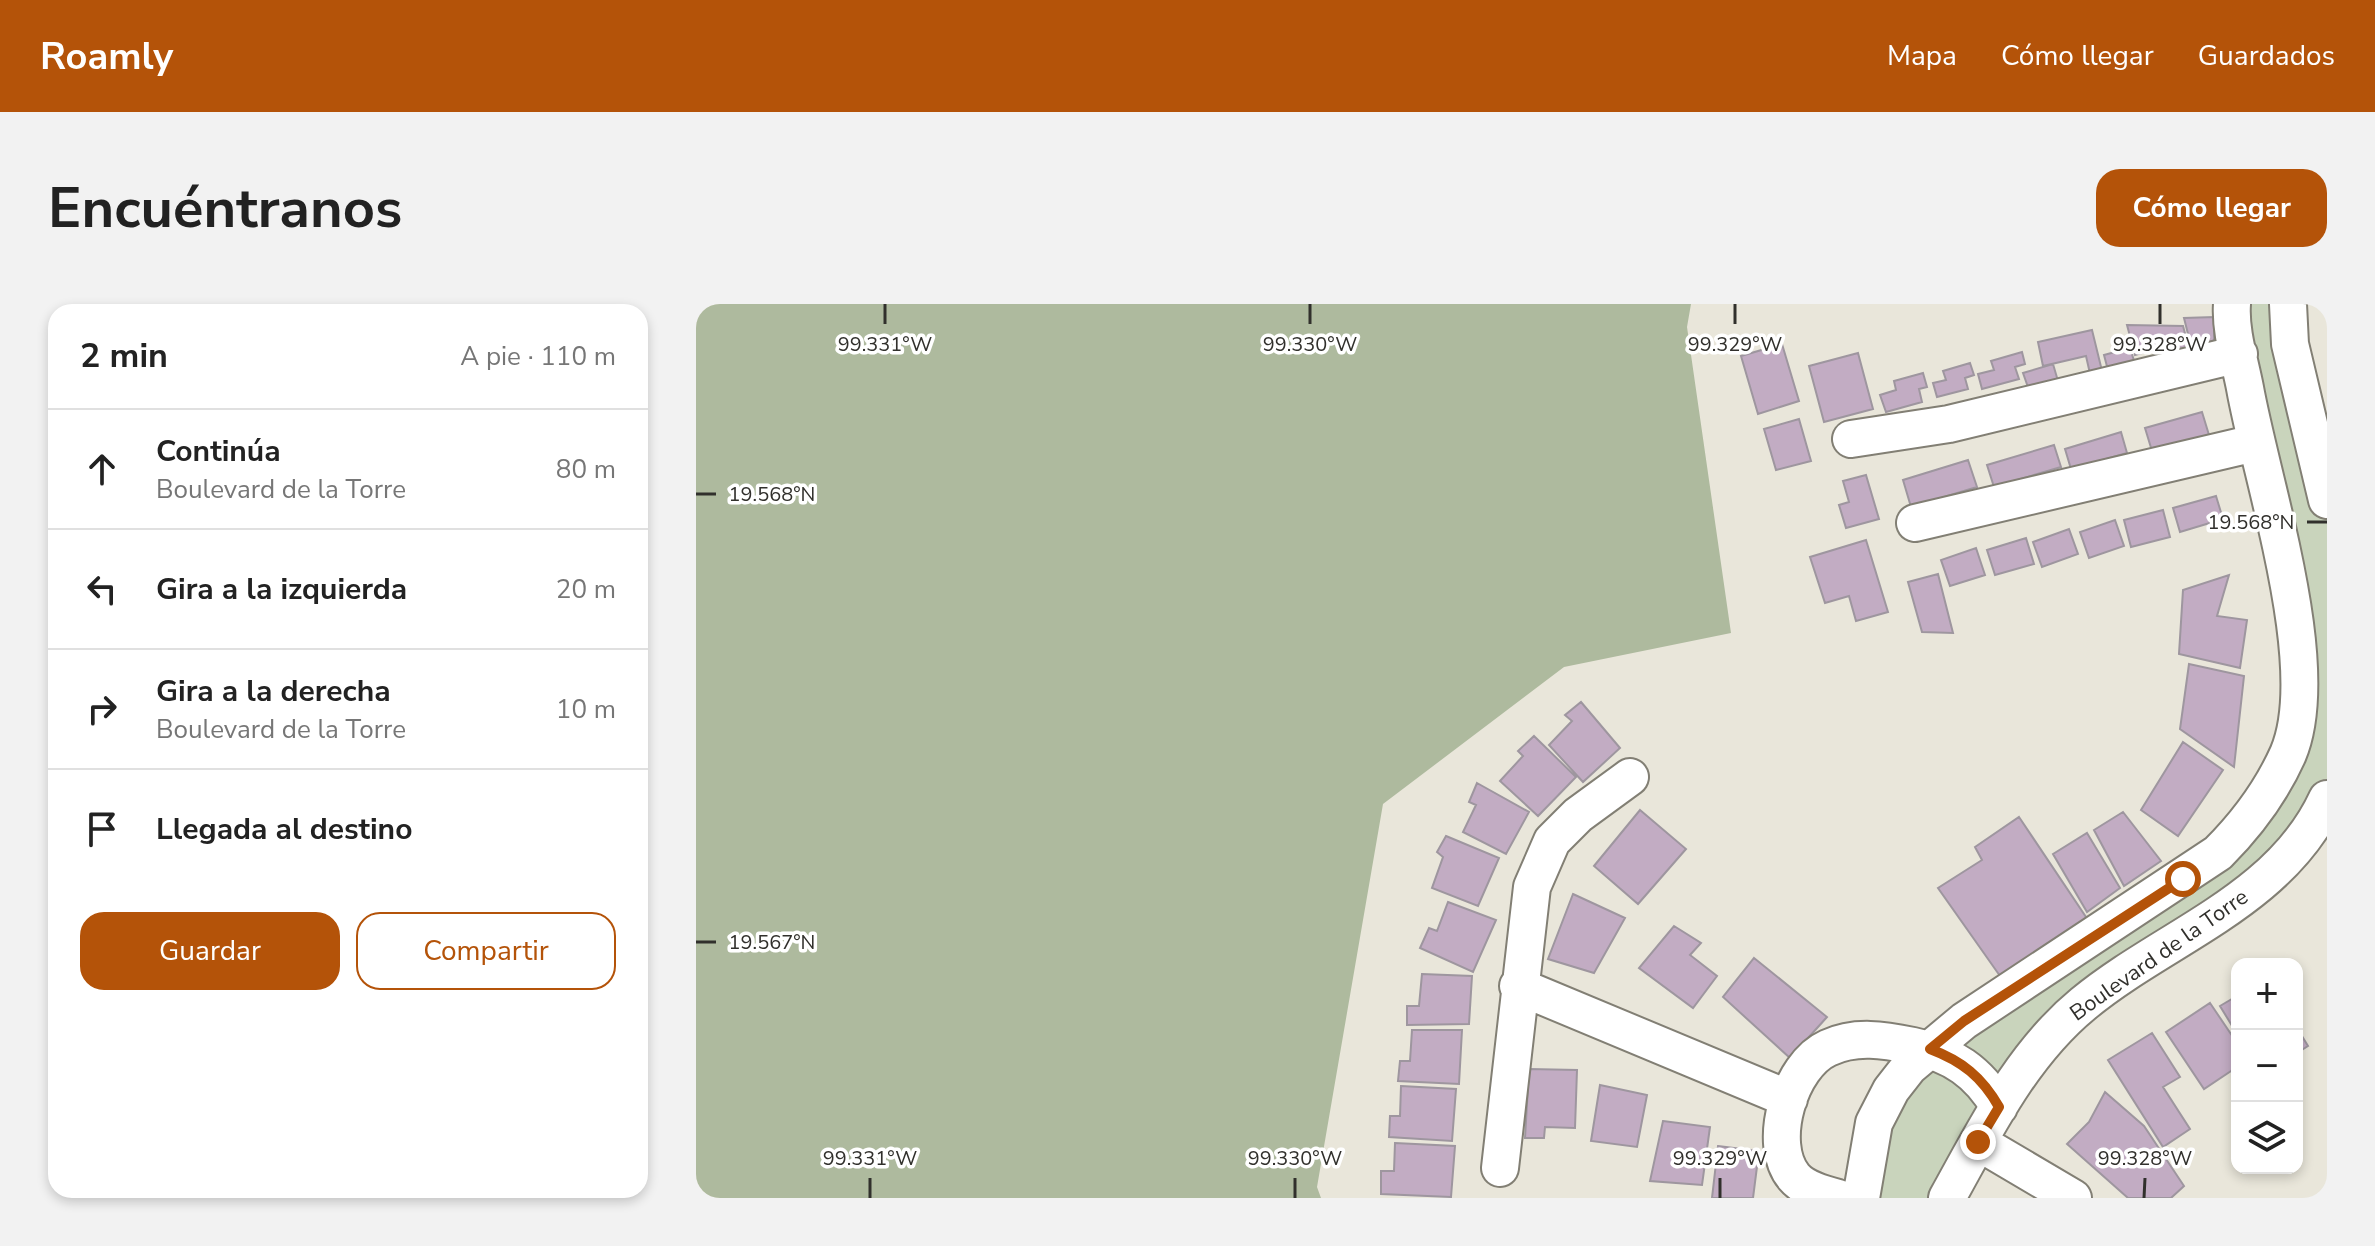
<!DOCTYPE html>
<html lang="es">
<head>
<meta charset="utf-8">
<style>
  body { margin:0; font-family:"Nunito Sans",sans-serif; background:#f2f2f2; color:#222 }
  .controls { position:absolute; right:24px; bottom:24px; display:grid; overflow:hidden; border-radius:16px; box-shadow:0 4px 12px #0003 }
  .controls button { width:72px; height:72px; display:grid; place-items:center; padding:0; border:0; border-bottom:2px solid #e0e0e0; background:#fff; color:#222; font:40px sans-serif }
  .stop { position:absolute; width:24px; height:24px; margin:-18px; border:6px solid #b45309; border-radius:50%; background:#fff }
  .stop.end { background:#b45309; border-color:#fff; box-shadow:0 2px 8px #0008 }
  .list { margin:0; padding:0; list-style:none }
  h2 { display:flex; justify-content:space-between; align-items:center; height:104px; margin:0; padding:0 32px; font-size:34px }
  h2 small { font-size:26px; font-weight:400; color:#767676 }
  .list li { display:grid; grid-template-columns:52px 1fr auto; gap:24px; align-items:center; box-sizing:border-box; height:120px; padding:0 32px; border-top:2px solid #e0e0e0 }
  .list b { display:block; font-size:30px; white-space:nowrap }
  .list p { margin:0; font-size:26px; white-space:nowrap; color:#767676 }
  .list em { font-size:26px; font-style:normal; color:#767676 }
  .actions { display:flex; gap:16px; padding:24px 32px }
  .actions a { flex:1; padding:18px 0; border:2px solid #b45309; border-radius:24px; text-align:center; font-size:28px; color:#b45309 }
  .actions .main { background:#b45309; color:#fff }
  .icon { flex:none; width:44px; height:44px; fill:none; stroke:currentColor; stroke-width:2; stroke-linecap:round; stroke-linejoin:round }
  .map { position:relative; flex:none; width:1631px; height:894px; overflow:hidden; border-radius:24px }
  header { display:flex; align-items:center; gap:48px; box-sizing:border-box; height:112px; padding:0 40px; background:#b45309; color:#fff }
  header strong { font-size:38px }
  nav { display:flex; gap:44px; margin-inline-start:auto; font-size:28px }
  .intro { display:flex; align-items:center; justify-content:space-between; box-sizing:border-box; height:192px; padding:0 48px }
  h1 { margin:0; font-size:56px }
  .button { padding:20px 36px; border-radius:24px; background:#b45309; color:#fff; font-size:28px; font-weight:700 }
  main { display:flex; gap:48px; padding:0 48px }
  aside { flex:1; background:#fff; border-radius:24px; box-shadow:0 4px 12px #0003 }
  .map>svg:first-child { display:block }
  .green { fill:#c9d4bc }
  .forest { fill:#aeba9e }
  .building { fill:#c2acc3; stroke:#9e969f; stroke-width:2 }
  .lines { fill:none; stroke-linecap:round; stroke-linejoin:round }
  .minor-casing { stroke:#827f74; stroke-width:40 }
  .minor { stroke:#fff; stroke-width:36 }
  .route { stroke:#b45309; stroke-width:10 }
  .ticks { fill:none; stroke:#31302c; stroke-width:3 }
  .labels { text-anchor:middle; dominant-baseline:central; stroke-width:7; stroke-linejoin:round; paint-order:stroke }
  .street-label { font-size:22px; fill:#31302c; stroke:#fff }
  .ticks-label { font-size:20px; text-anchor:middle; fill:#31302c; stroke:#fff; stroke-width:7; stroke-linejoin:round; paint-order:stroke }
</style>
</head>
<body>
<header>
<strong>Roamly</strong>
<nav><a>Mapa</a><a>Cómo llegar</a><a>Guardados</a></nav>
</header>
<div class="intro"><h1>Encuéntranos</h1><a class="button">Cómo llegar</a></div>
<main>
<aside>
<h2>2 min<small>A pie · 110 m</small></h2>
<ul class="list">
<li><svg class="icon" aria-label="ahead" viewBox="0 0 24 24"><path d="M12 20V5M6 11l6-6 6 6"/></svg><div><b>Continúa</b><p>Boulevard de la Torre</p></div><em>80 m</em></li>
<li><svg class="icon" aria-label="left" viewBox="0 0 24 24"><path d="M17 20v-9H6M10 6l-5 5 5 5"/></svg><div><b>Gira a la izquierda</b></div><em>20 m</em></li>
<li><svg class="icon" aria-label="right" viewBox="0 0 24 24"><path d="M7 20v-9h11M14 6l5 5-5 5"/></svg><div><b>Gira a la derecha</b><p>Boulevard de la Torre</p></div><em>10 m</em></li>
<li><svg class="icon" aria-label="arrive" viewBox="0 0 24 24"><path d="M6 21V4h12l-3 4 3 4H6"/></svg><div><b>Llegada al destino</b></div></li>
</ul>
<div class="actions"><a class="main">Guardar</a><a>Compartir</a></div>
</aside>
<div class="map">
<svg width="1631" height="894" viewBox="0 0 1631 894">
  <rect width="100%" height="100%" fill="#e9e6da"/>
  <path class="green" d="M1536,0H1592L1631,196V495L1624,510L1387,700L1251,894H1165L1195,786L1522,549L1603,405Z"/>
  <path class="forest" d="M0,0H995L991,23L1035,329L868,363L687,500L621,883L625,894H0Z"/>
  <path class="building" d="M1518,13V51L1498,54L1488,14Z
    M1431,21L1487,22L1496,55L1473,61L1468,43L1439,51Z
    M1396,26L1407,71L1395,74L1390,52L1347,62L1342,38Z
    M1086,40L1103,97L1062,110L1045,52Z
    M1434,44L1440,63L1413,70L1408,51Z
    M1326,48L1329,60L1319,63L1323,75L1286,85L1282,70L1298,66L1295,57Z
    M1162,49L1177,105L1128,118L1113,62Z
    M1274,59L1278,71L1269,74L1272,85L1241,93L1237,79L1250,76L1247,67Z
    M1357,60L1362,77L1333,86L1327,69Z
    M1227,69L1231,83L1223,85L1226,98L1190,108L1184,91L1200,86L1198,77Z
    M1506,108L1513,131L1456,147L1449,124Z
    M1103,115L1115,157L1080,166L1068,125Z
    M1425,128L1431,149L1375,165L1369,145Z
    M1358,141L1365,163L1298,183L1291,161Z
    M1272,156L1281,183L1215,203L1207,176Z
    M1170,171L1183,215L1150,224L1143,201L1153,198L1147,177Z
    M1520,192L1527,215L1484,228L1477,204Z
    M1467,206L1474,233L1435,243L1428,216Z
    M1419,216L1428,242L1393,254L1384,228Z
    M1373,225L1382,250L1346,263L1337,238Z
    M1330,234L1338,260L1299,271L1291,246Z
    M1170,236L1192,308L1160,317L1153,292L1129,299L1114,253Z
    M1280,244L1289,271L1254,282L1245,256Z
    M1242,270L1257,329L1226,328L1212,278Z
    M1533,271L1521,312L1551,316L1544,364L1483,350L1487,286Z
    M1493,360L1548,372L1538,463L1484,425Z
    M885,398L924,444L887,478L853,441L876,417L869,411Z
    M838,432L880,473L842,512L804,477L827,452L822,447Z
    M1487,438L1527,466L1482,532L1445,506Z
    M781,479L833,508L810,550L767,528L780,501L773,498Z
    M944,506L990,545L942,600L898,562Z
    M1427,508L1465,557L1428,582L1398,526Z
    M1323,513L1392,616L1304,672L1242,584L1286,556L1279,543Z
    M1391,529L1424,584L1391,608L1357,550Z
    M750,532L803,554L782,602L736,584L747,553L741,548Z
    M877,590L929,614L898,669L852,655Z
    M752,598L800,616L777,668L724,644L733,624L741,627Z
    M978,622L1005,639L994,651L1021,672L997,704L943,664Z
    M1058,654L1131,713L1094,754L1027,693Z
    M726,670L776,672L773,720L711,721V702H723Z
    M1541,692V730L1524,702Z
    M1514,699L1541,739V763L1508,785L1470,728Z
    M1601,724L1612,742L1601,749Z
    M716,726H766L763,780L702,777L704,757H714Z
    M1456,729L1484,773L1467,783L1494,825L1467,843L1412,756Z
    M833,765L881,766L879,824L849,823L848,834H829Z
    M904,781L951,791L941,843L895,837Z
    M705,782L760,785L756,837L693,833L694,812H704Z
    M1409,788L1448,822L1488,882L1475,894H1432L1371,840L1393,818Z
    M967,817L1014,823L1006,881L954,877Z
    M699,839L759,842L755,893L685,890V867H698Z
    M1022,842L1063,847L1057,894H1016Z"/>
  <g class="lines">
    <defs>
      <path id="minor" d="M1592,0L1594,40L1631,196
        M1155,135L1253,120L1543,50
        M1219,219L1559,139
        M822,682L1093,795
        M1282,838L1377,894
        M804,864L836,583L856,537L882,511L934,473
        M1142,894C1127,890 1108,885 1098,873C1070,839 1094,761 1132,744C1160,731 1188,736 1217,742C1256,750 1283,768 1303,803
        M1165,894L1178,819L1195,786L1213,763L1268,717L1522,549C1551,520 1575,488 1592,450C1629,363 1566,179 1549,84C1544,58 1534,27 1536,0
        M1251,894C1289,826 1325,751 1387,700C1468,633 1584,597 1631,495"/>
    </defs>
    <use href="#minor" class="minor-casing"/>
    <use href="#minor" class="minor"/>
  </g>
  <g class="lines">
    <path class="route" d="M1282,838L1303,803C1286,773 1266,757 1234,745L1268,717L1487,575"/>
  </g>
  <path class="ticks" d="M189,20V0M614,20V0M1039,20V0M1464,20V0M0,190H20M1611,218H1631M0,638H20M174,894V874M599,894V874M1024,894V874M1448,894L1449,874"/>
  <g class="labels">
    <g class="street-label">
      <text transform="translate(1463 651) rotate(-35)">Boulevard de la Torre</text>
    </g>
  </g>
  <g class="ticks-label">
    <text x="189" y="47">99.331°W</text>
    <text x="614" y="47">99.330°W</text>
    <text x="1039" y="47">99.329°W</text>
    <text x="1464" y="47">99.328°W</text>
    <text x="76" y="197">19.568°N</text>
    <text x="1555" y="225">19.568°N</text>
    <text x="76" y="645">19.567°N</text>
    <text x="174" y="861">99.331°W</text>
    <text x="599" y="861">99.330°W</text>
    <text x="1024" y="861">99.329°W</text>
    <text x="1449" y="861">99.328°W</text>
  </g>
</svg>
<div class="controls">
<button>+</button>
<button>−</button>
<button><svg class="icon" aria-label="layers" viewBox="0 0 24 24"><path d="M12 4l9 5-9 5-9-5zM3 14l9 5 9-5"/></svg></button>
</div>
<div class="stop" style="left:1487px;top:575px"></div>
<div class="stop end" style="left:1282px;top:838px"></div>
</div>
</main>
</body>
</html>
